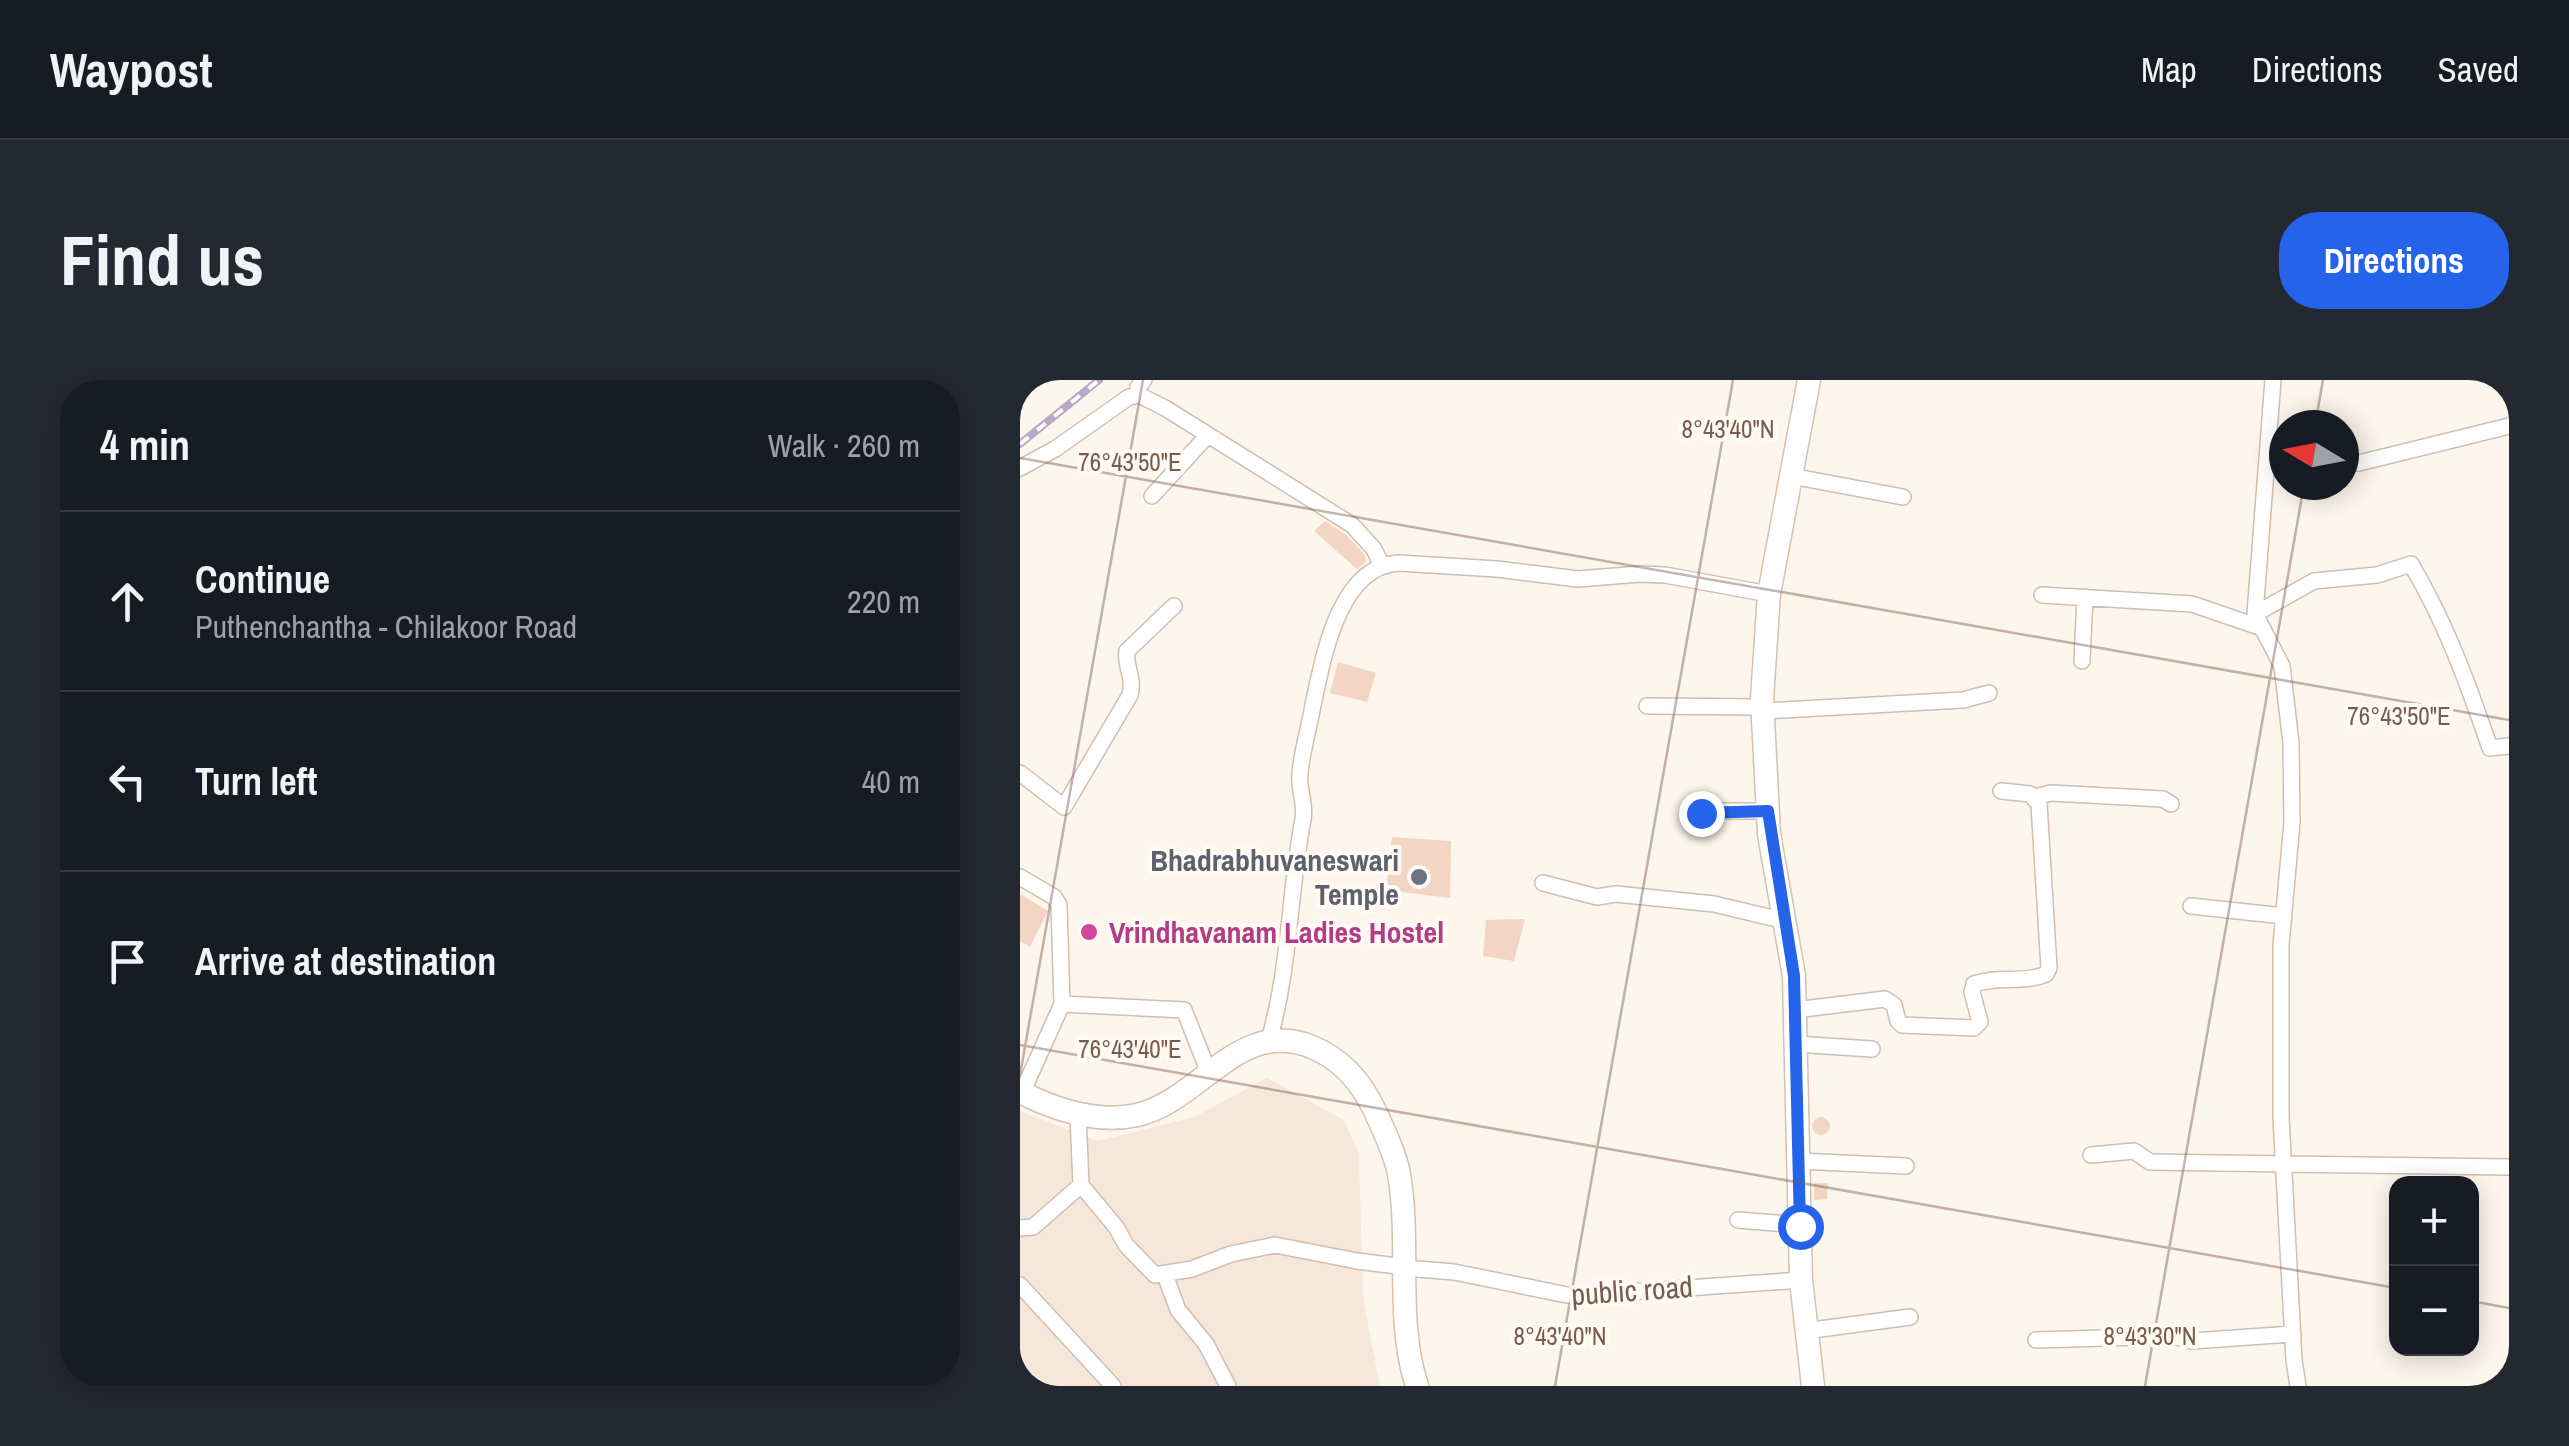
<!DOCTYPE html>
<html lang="en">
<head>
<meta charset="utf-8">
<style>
  body { margin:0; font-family:"Archivo Narrow",sans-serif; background:#242831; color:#f1f3f6 }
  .controls { position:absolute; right:30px; bottom:30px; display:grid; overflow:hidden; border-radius:20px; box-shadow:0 5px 25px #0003 }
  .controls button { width:90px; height:90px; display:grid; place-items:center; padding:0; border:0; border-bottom:2px solid #363941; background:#171b24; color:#f1f3f6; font:50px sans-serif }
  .compass { position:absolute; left:1249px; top:30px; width:90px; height:90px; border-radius:50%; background:#171b24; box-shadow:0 5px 25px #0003; rotate:280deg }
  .stop { position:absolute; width:30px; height:30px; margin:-22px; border:8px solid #2563eb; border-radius:50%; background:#fff }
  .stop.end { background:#2563eb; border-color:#fff; box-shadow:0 2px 10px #0008 }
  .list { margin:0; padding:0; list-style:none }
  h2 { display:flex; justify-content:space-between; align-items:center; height:130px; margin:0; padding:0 40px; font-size:42px }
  h2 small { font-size:32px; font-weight:400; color:#9ea1a6 }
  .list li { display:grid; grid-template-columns:65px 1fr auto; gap:30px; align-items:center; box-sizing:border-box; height:180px; padding:0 40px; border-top:2px solid #363941 }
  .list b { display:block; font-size:38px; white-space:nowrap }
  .list p { margin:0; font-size:32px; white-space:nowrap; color:#9ea1a6 }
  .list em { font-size:32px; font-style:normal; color:#9ea1a6 }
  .icon { flex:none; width:55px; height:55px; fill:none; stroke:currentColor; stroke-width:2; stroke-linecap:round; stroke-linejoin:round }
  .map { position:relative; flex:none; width:1489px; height:1006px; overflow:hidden; border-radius:40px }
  header { display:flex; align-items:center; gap:60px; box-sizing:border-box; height:140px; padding:0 50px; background:#171b24; border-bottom:2px solid #363941 }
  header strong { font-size:48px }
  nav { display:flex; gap:55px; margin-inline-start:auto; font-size:35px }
  .intro { display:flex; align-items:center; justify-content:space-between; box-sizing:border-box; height:240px; padding:0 60px }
  h1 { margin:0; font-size:70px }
  .button { padding:25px 45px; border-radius:40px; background:#2563eb; color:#fff; font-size:35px; font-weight:700 }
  main { display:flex; gap:60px; padding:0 60px }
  aside { flex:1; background:#171b24; border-radius:40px; box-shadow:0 5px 25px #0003 }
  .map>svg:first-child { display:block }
  .residential { fill:#f5e8da }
  .building { fill:#f3d5c3 }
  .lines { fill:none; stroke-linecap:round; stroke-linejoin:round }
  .street-casing { stroke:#d1beb0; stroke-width:18 }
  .secondary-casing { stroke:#d6c0b0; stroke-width:25 }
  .street { stroke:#fff; stroke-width:15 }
  .secondary { stroke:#fff; stroke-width:22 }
  .rail-casing { stroke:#b9a8c9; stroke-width:8 }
  .rail { stroke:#fffaf3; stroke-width:4; stroke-dasharray:11; stroke-linecap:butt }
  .route { stroke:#2563eb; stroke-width:12 }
  .ticks { fill:none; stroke:#7a5c4d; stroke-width:2.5; stroke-opacity:0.45 }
  .worship-dot { fill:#6b7280; stroke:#fffaf3; stroke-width:4 }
  .hotel-dot { fill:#d1479c; stroke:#fffaf3; stroke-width:4 }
  .labels { text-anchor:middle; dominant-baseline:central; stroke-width:8; stroke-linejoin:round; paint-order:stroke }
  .worship-label { font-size:30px; font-weight:bold; fill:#5b616d; stroke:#fffaf3; text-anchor:end }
  .hotel-label { font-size:30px; font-weight:bold; fill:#b23c85; stroke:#fffaf3; text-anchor:start }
  .street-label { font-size:30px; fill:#7a5c4d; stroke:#fffaf3 }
  .ticks-label { font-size:25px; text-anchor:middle; fill:#7a5c4d; stroke:#fffaf3; stroke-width:8; stroke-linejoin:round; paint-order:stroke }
</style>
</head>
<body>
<header>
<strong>Waypost</strong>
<nav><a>Map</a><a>Directions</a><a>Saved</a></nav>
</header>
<div class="intro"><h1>Find us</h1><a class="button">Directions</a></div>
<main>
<aside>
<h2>4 min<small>Walk · 260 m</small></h2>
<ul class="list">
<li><svg class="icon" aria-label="ahead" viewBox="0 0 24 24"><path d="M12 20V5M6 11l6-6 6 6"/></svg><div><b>Continue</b><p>Puthenchantha - Chilakoor Road</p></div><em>220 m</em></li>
<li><svg class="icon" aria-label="left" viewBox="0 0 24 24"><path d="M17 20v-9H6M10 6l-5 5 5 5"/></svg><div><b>Turn left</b></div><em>40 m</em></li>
<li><svg class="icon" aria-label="arrive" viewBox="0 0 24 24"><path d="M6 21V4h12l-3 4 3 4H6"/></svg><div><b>Arrive at destination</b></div></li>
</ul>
</aside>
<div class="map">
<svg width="1489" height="1006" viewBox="0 0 1489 1006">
  <rect width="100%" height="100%" fill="#fdf6ec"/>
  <path class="residential" d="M247,698L324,740L339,774L343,918L360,1006H19L0,984V731L78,761L174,737Z"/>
  <path class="building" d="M305,141L325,154L345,175L346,182L337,189L294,151Z
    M318,282L356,293L347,322L310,313Z
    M372,457L431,461L430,518L366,510Z
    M0,514L28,531L10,567L0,561Z
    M505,539L494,581L463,576L466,540Z
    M792 746a9 9 0 1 1 18 0a9 9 0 1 1-18 0Z
    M794,803H808L807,819L794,820Z"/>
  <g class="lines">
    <defs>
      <path id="street" d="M1253,0L1235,234L1262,286L1271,363L1272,442L1261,565V737L1274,980L1278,1006
        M119,15L145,28L332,145L354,169L362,186
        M1324,81L1339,83L1489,46
        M0,88L35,69L109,17L119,15L118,7L124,0
        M771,96L883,117
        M132,116L188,55
        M1022,215L1172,224L1242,248
        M1235,234L1294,201L1357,195L1391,184C1426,243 1448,304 1470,368L1489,366
        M1062,281L1065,217
        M627,326L742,327
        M743,331L943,320L969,313
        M0,393L44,427L110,315C115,296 104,287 107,271L154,226
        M1015,417L1031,413L1143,419L1151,424
        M673,442L687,431H748
        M0,497L34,517L39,525L42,624L2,713
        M523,503L577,517L596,514L694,524L765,541
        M1171,526L1264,536
        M42,624L164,630L189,693
        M775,630L865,619L874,625L878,641L882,645L954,648L960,642L952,612L954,604C977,595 1004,604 1026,594L1029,588L1019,424L1010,414L981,411
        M249,660C270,588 269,513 283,439C286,424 278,409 280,393C282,371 289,348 293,325C303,279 318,187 378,183L477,189L558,199L620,194L645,195L749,214
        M775,664L852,669
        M58,734L61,805L96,847L106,865L135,895L172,889L211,874L255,865L337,881L385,887
        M1071,775L1114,771L1130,782L1489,787
        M779,781L886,786
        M718,840L780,845
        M0,848L13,847L61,805
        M385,888L434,892L552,916L781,900
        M145,895L158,930L186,964L208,1006
        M0,905L93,1006
        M785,951L890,937
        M1016,960L1153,956L1172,961L1273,954"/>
      <path id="secondary" d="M789,0L749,214L742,319L749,454L774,596L781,900L793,1006
        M0,712C36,730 77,744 117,735C181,720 219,637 292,667C321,679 342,703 355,731C364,751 375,773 379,794C391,864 375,939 397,1006"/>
    </defs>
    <use href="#street" class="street-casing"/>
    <use href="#secondary" class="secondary-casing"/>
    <use href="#street" class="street"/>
    <use href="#secondary" class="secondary"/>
    <defs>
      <path id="rail" d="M0,64L79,0"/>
    </defs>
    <use href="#rail" class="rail-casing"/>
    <use href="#rail" class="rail"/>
  </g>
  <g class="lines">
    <path class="route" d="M681,433L748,431L774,596L780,846"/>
  </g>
  <path class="ticks" d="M1295,45L1303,0M0,78L1489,340M0,665L1376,908M0,695L123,0M1451,921L1489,928M535,1006L713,0M1125,1006L1284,105"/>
  <circle class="worship-dot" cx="399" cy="497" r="10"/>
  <circle class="hotel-dot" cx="69" cy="552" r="10"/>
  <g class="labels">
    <g class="worship-label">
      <text x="379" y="480">Bhadrabhuvaneswari<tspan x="379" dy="34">Temple</tspan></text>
    </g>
    <g class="hotel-label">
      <text x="89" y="552">Vrindhavanam Ladies Hostel</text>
    </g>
    <g class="street-label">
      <text transform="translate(612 910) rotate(-4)">public road</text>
    </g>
  </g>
  <g class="ticks-label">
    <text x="708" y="58">8°43'40"N</text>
    <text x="110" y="91">76°43'50"E</text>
    <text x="1379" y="345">76°43'50"E</text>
    <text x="110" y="678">76°43'40"E</text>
    <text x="540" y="965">8°43'40"N</text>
    <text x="1130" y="965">8°43'30"N</text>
  </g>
</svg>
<div class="controls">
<button>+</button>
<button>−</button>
</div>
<svg class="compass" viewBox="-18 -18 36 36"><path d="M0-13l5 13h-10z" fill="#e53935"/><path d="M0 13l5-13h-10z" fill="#9ea1a6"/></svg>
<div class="stop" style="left:780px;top:846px"></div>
<div class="stop end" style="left:681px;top:433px"></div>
</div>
</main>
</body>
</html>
